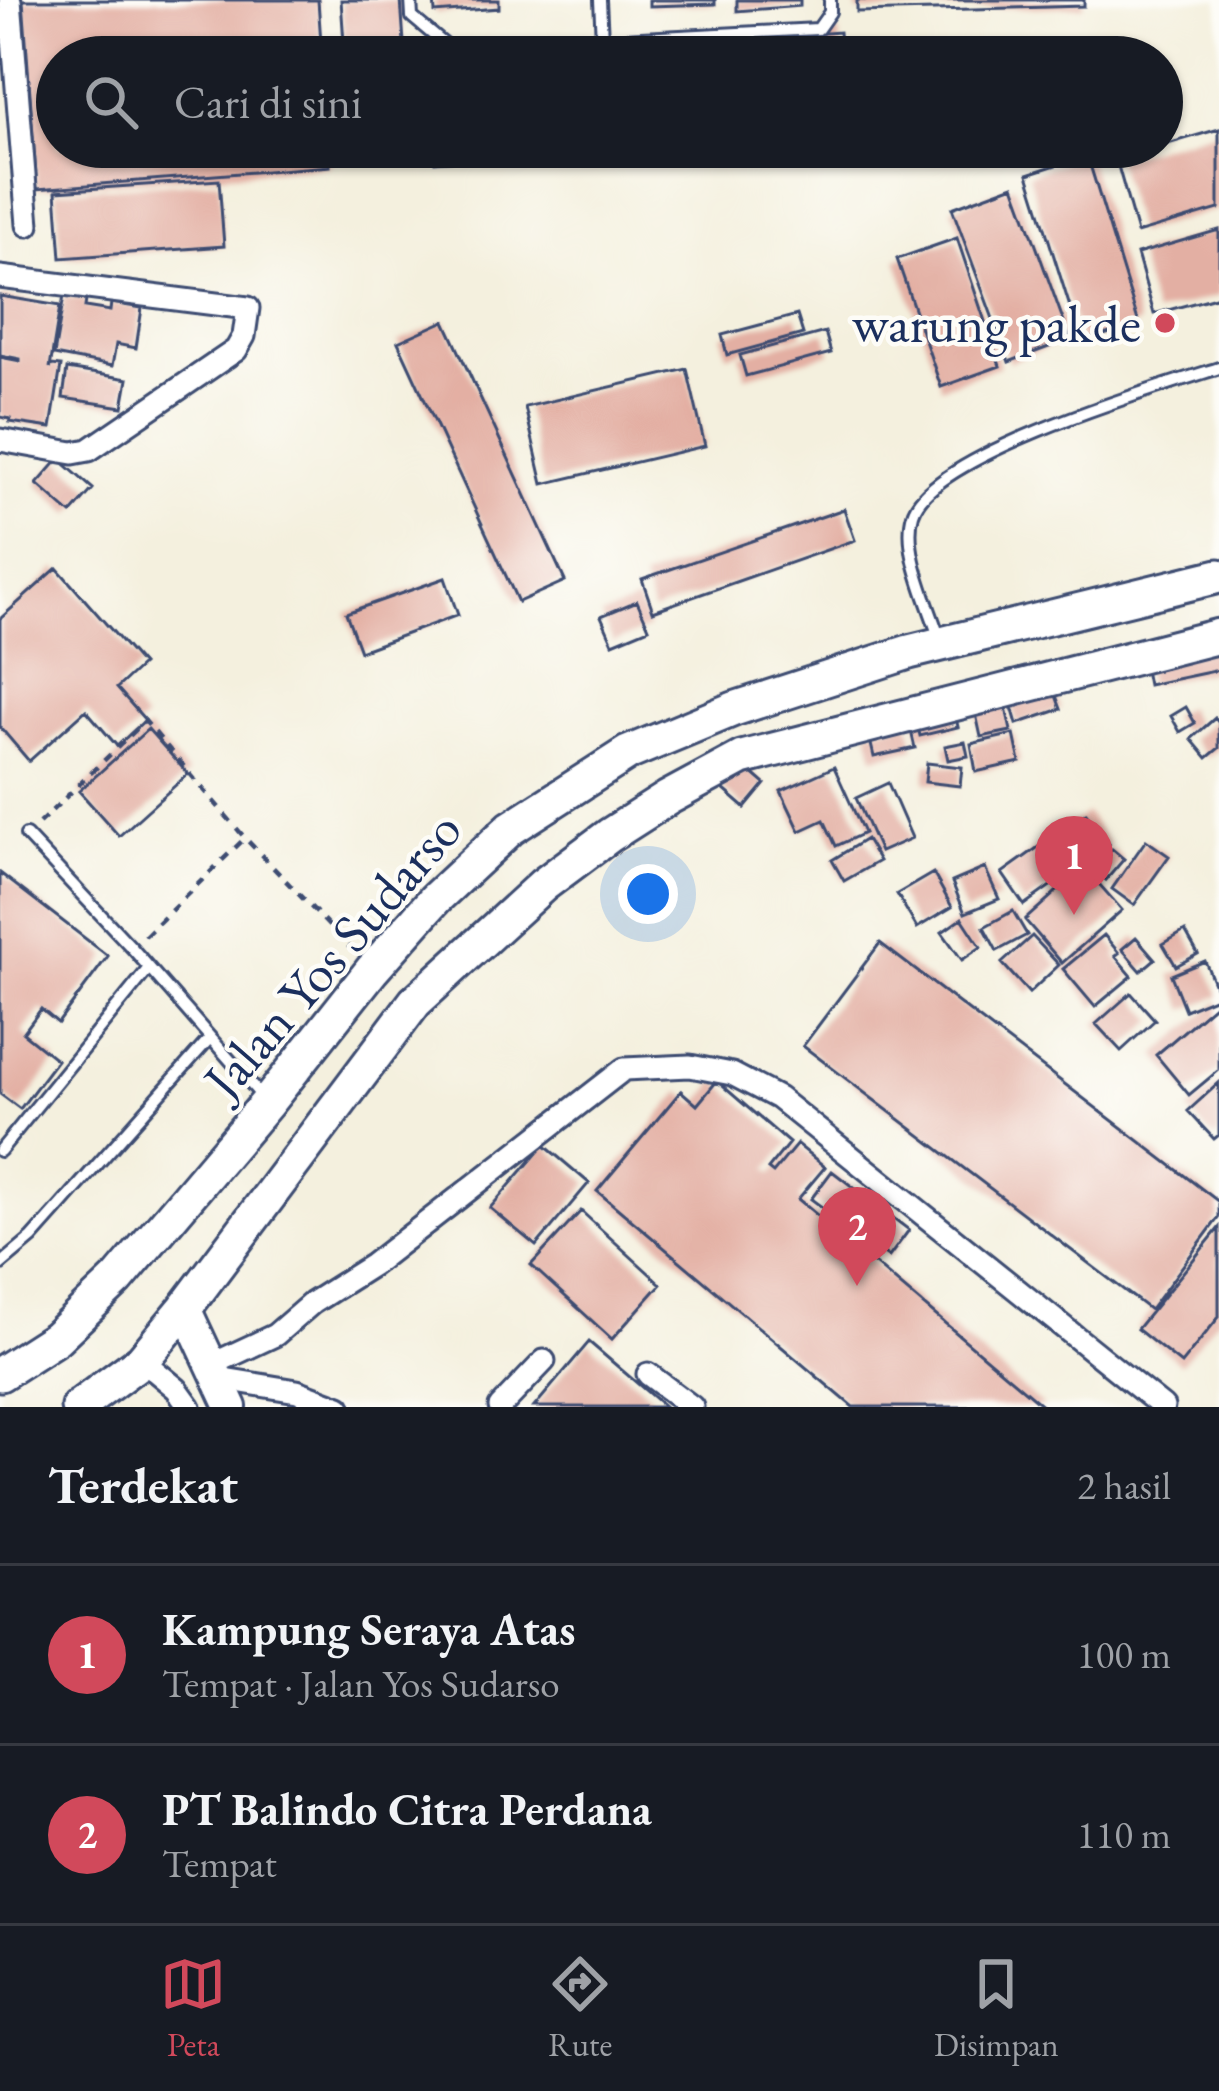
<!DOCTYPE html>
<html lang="id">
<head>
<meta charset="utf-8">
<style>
  body { margin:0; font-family:"EB Garamond",serif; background:#242831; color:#f1f3f6 }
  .you { position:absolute; left:648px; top:894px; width:42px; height:42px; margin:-30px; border:9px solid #fff; border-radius:50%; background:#1a73e8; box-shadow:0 0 0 18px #1a73e833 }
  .badge { display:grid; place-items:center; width:78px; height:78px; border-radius:50%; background:#d1495b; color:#fff; font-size:39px; font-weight:700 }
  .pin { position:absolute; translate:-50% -99px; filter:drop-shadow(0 3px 6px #0008) }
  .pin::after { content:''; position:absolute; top:63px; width:42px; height:36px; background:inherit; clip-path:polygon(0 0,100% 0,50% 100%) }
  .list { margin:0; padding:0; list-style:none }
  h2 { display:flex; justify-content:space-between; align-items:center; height:156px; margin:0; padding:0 48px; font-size:51px }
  h2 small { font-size:39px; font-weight:400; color:#9ea1a6 }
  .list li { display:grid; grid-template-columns:78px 1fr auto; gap:36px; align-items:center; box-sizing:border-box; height:180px; padding:0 48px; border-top:3px solid #363941 }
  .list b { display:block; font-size:45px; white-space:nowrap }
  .list p { margin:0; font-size:39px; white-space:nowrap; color:#9ea1a6 }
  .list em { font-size:39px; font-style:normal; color:#9ea1a6 }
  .icon { flex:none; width:66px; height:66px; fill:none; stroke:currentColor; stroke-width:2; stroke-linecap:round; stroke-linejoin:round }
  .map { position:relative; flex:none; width:1219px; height:1407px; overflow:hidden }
  .search { position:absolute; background:#171b24; box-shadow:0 3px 9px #0004; left:36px; right:36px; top:36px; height:132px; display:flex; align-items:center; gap:30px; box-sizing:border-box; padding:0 42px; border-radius:66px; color:#9ea1a6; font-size:45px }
  .sheet { height:516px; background:#171b24 }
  nav { display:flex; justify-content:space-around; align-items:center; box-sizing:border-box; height:168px; border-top:3px solid #363941; background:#171b24; font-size:33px; color:#9ea1a6 }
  nav a { display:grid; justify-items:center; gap:6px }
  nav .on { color:#d1495b }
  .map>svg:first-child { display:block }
  .building { fill:#e3afa3 }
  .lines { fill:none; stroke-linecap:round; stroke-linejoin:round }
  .service-casing { stroke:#3c4c71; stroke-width:16 }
  .minor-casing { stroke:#3c4c71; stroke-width:27 }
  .secondary-casing { stroke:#3c4c71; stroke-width:36 }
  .primary-casing { stroke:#3c4c71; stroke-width:39 }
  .path { stroke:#3c4c71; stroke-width:4.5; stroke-dasharray:9 9; stroke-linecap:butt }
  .service { stroke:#fff; stroke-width:10 }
  .minor { stroke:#fff; stroke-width:21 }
  .secondary { stroke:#fff; stroke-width:30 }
  .primary { stroke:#fff; stroke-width:33 }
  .poi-dot { fill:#d1495b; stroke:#fdfcf7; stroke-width:4.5 }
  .labels { text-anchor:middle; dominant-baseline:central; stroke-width:9; stroke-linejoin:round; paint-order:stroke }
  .poi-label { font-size:54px; fill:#1b2f5e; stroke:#fdfcf7; text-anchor:end }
  .street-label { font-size:54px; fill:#1b2f5e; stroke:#fdfcf7 }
</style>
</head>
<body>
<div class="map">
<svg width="1219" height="1407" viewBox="0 0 1219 1407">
  <rect width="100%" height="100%" fill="#fdfcf7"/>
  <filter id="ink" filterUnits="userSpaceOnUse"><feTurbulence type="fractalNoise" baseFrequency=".00833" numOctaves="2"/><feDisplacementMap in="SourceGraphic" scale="24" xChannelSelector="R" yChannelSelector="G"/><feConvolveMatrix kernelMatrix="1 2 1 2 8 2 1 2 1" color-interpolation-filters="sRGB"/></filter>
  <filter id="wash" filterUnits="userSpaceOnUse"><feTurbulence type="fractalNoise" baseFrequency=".004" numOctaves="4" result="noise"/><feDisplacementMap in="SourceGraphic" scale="48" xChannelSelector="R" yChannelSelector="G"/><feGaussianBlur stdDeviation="2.7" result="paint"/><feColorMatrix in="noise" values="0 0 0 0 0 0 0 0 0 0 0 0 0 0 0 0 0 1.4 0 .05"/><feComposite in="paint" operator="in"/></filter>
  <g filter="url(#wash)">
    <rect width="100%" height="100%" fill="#f4f0de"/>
    <g id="blocks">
      <path class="building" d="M23,0H318L322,57H57V147H329L330,166L37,189Z
        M341,0H401L405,57H345Z
        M434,0H499V8L435,13Z
        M649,0H715V4L649,6Z
        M737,0H800V6L737,11Z
        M857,0H1084V6L857,12Z
        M839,32L841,57H535L534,54Z
        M1219,129V209L1137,233L1116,159Z
        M434,147H600V150L435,162Z
        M1087,155L1139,324L1081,342L1028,174Z
        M219,180L224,246L61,258L56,191Z
        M1014,185L1070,339L1009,362L952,208Z
        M1219,230V296L1154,314L1137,254Z
        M957,238L1000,366L941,387L897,259Z
        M0,296L60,306L50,368L52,365L61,366L51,428L10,422L11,419L0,417V357L20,361V359L0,355Z
        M64,296L86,300L85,307L110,311L111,303L142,308L136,348L116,344L112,366L54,355Z
        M797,315L803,334L727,355L722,335Z
        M445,321L565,581L518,602L398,342Z
        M825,332L831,353L746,376L740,355Z
        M67,369L128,379L123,407L63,398Z
        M687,369L705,446L543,484L525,407Z
        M59,459L93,489L71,514L37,484Z
        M844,509L855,540L653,611L642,579Z
        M57,568L142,665L117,688L145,720L117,746L86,710L29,761L0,727V619Z
        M445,578L458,615L360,651L346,613Z
        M637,601L649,628L613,643L601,616Z
        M1219,643V670L1148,685L1143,660Z
        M1055,693L1061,709L1017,724L1012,707Z
        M1005,703L1011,731L981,737L975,709Z
        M1186,707L1195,723L1180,732L1171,716Z
        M954,709L958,727L920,736L916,718Z
        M1215,718L1219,723V748L1207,758L1191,739Z
        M909,722L915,748L874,757L868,731Z
        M148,729L188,774L119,836L79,791Z
        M1014,734L1020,762L976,772L971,744Z
        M965,742L968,756L948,760L945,746Z
        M927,763L962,767L960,786L925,782Z
        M742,764L765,784L745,808L722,788Z
        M834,767L864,833L836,846L824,820L800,831L781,791Z
        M888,783L912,838L880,852L856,798Z
        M1086,813L1109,844L1024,905L1002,873Z
        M866,839L879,861L844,881L832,860Z
        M1146,840L1169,856L1134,905L1112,889Z
        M1112,849L1124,859L1106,880L1094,869Z
        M1084,867L1122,910L1062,963L1025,920Z
        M985,868L999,899L965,913L952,882Z
        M0,873L108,956L58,1023L41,1009L23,1033L57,1060L20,1109L0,1094Z
        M933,873L952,907L917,928L897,894Z
        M1013,911L1027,935L997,951L984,927Z
        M962,918L981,947L962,960L942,932Z
        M1185,931L1198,954L1176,966L1163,944Z
        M1104,935L1119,953L1115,956L1132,976L1095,1007L1063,969Z
        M1032,936L1059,965L1029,993L1002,963Z
        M1136,937L1155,959L1141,971L1122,949Z
        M880,943L1219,1202V1217L1150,1310L803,1046Z
        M1205,961L1219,996L1185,1010L1171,975Z
        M1131,993L1155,1020L1121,1051L1096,1024Z
        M1219,1001V1070L1189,1095L1156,1055Z
        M717,1081L789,1143L768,1169L773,1173L797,1144L825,1167L798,1199L1044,1407H853L597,1191L681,1091L697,1105Z
        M1219,1083V1135L1214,1139L1188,1111Z
        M544,1145L589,1183L536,1246L490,1208Z
        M832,1171L909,1230L889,1257L811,1199Z
        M581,1211L661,1284L612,1339L531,1265Z
        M1219,1228V1317L1181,1364L1137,1329Z
        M589,1342L665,1407H534Z"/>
    </g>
  </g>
  <g filter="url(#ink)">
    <use href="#blocks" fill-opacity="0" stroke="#3c4c71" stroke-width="3"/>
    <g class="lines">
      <defs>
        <path id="service" d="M411,0L412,17L450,49L469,52L602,40L818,29L830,12V0
          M600,0L602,40
          M940,640C929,604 902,550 913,514C930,455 1159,387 1219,368
          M26,835L132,948L265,1100
          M0,1151L149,968
          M0,1265L32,1238L210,1038"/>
        <path id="minor" d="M10,0L28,225
          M0,277L248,308L244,336L236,350L89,450L73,453L0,440
          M142,1360L177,1389L190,1407
          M213,1364L275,1335L312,1303L372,1265L624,1069L690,1066L732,1074L778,1098L1163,1407
          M648,1374L692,1407
          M218,1378L297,1391L340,1407
          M500,1407L544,1361"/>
        <path id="secondary" d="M185,1308L231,1407"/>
        <path id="primary" d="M0,1374L56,1338L118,1279L267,1103L372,970L435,899L511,828L628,753L734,709L909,652L1219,576
          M78,1407L142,1360L185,1308L415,1002L543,885L610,835L668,798L742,758L1219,636"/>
      </defs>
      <use href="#service" class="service-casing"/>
      <use href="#minor" class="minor-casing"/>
      <use href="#secondary" class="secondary-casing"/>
      <use href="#primary" class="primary-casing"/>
      <path class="path" d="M39,823L145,721L245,838L353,951
        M145,936L244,839"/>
      <use href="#service" class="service"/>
      <use href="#minor" class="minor"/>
      <use href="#secondary" class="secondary"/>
      <use href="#primary" class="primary"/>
    </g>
  </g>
  <circle class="poi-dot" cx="1165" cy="323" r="12"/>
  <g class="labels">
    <g class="poi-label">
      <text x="1141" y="323">warung pakde</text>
    </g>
    <g class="street-label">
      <text transform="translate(332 954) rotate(-49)">Jalan Yos Sudarso</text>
    </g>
  </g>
</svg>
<div class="you"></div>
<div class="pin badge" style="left:1074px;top:915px">1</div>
<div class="pin badge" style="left:857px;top:1286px">2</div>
<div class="search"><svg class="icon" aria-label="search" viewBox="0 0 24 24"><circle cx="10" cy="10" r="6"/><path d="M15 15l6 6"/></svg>Cari di sini</div>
</div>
<section class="sheet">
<h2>Terdekat<small>2 hasil</small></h2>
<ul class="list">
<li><span class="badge">1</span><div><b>Kampung Seraya Atas</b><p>Tempat · Jalan Yos Sudarso</p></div><em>100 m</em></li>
<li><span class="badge">2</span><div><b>PT Balindo Citra Perdana</b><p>Tempat</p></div><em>110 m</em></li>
</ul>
</section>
<nav>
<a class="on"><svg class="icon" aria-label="map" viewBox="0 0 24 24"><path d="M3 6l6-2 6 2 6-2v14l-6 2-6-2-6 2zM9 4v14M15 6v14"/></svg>Peta</a>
<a><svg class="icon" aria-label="directions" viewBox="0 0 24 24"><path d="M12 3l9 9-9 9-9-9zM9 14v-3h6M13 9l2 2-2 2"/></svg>Rute</a>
<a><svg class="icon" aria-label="saved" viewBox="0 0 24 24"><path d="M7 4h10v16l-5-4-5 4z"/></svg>Disimpan</a>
</nav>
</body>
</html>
